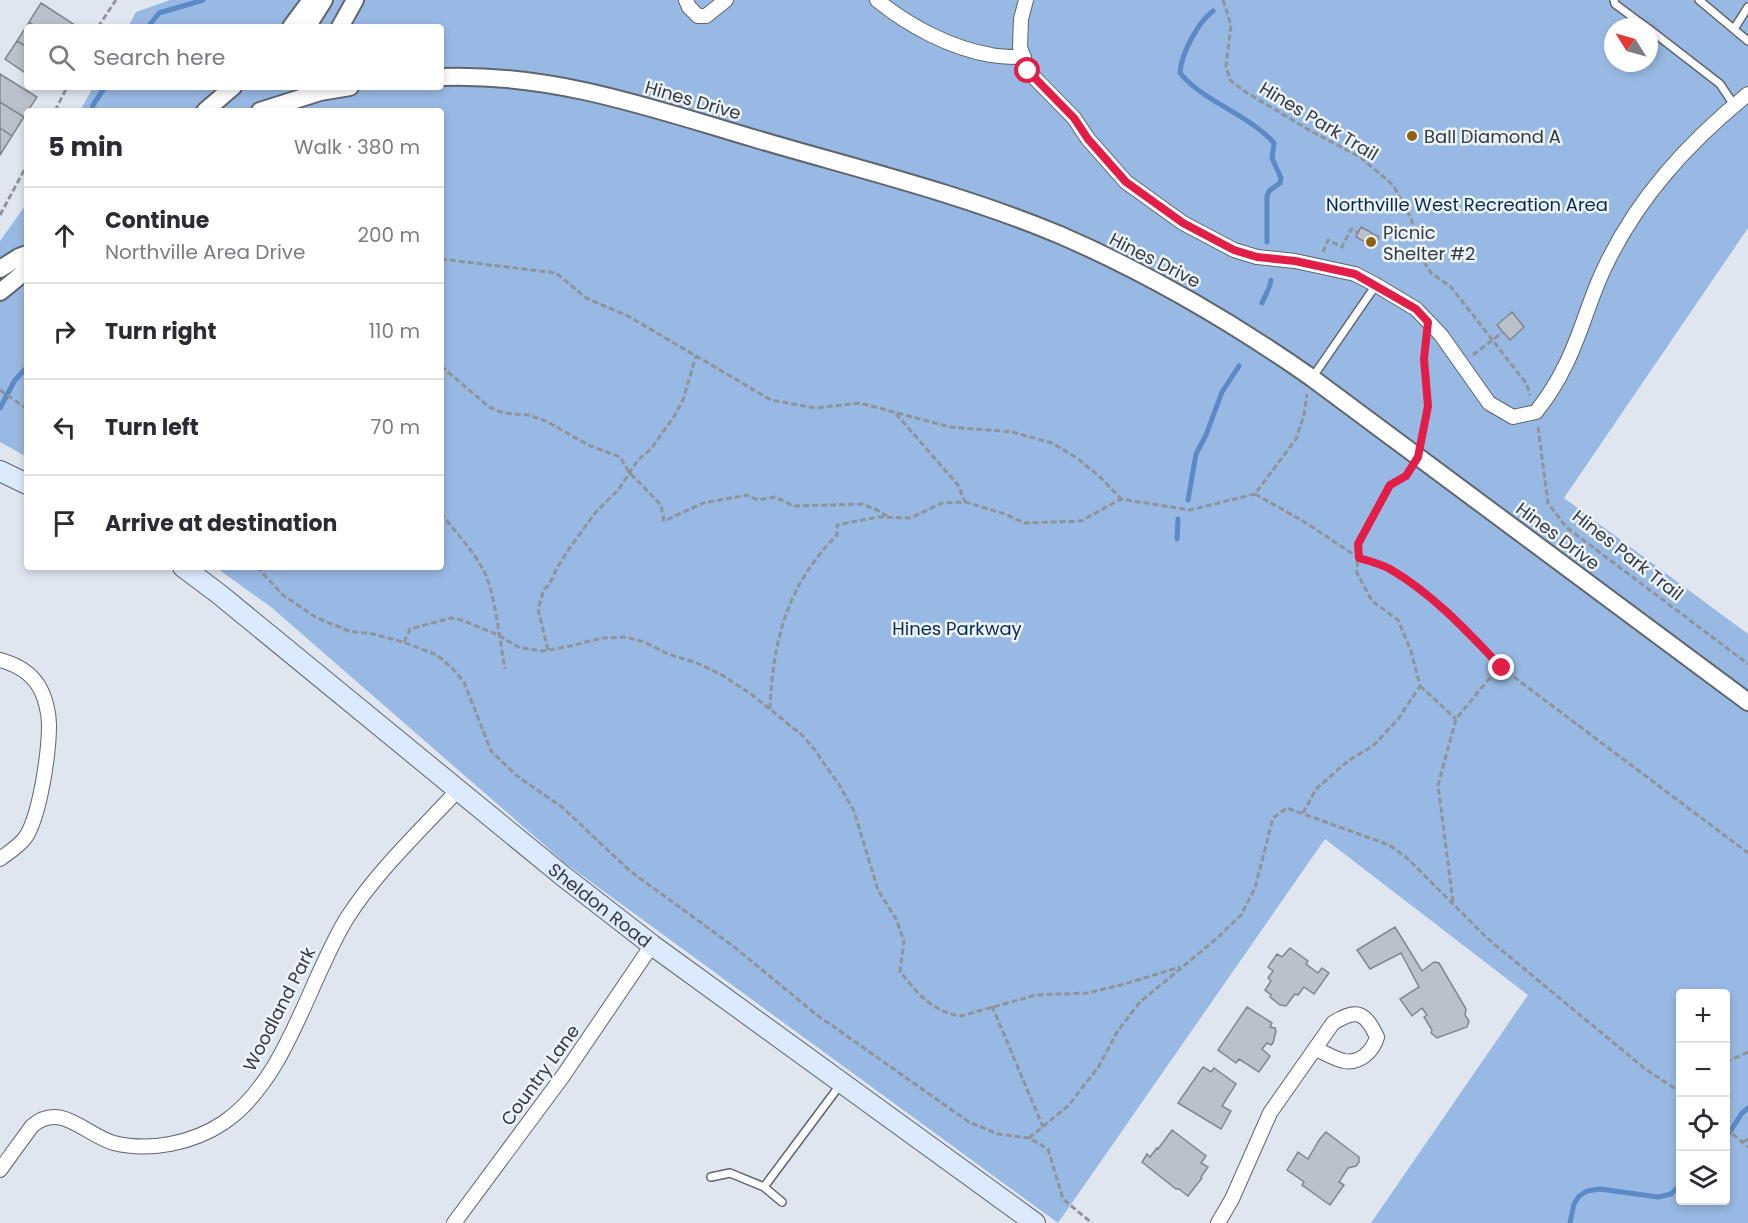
<!DOCTYPE html>
<html lang="en">
<head>
<meta charset="utf-8">
<style>
  body { margin:0; font-family:Poppins,sans-serif; background:#f7f7f7; color:#2b2b33 }
  .controls { position:absolute; right:18px; bottom:18px; display:grid; overflow:hidden; border-radius:6px; box-shadow:0 3px 9px #0003 }
  .controls button { width:54px; height:54px; display:grid; place-items:center; padding:0; border:0; border-bottom:2px solid #e1e1e2; background:#fff; color:#2b2b33; font:30px sans-serif }
  .compass { position:absolute; left:1604px; top:18px; width:54px; height:54px; border-radius:50%; background:#fff; box-shadow:0 3px 9px #0003; rotate:307deg }
  .stop { position:absolute; width:18px; height:18px; margin:-14px; border:4px solid #e11d48; border-radius:50%; background:#fff }
  .stop.end { background:#e11d48; border-color:#fff; box-shadow:0 2px 6px #0008 }
  .list { margin:0; padding:0; list-style:none }
  h2 { display:flex; justify-content:space-between; align-items:center; height:78px; margin:0; padding:0 24px; font-size:26px }
  h2 small { font-size:20px; font-weight:400; color:#7c7c81 }
  .list li { display:grid; grid-template-columns:39px 1fr auto; gap:18px; align-items:center; box-sizing:border-box; height:96px; padding:0 24px; border-top:2px solid #e1e1e2 }
  .list b { display:block; font-size:22px; white-space:nowrap }
  .list p { margin:0; font-size:20px; white-space:nowrap; color:#7c7c81 }
  .list em { font-size:20px; font-style:normal; color:#7c7c81 }
  .icon { flex:none; width:33px; height:33px; fill:none; stroke:currentColor; stroke-width:2; stroke-linecap:round; stroke-linejoin:round }
  .map { position:relative; flex:none; width:1748px; height:1223px; overflow:hidden }
  .search { position:absolute; background:#fff; box-shadow:0 3px 9px #0003; left:24px; top:24px; width:420px; height:66px; display:flex; align-items:center; gap:15px; box-sizing:border-box; padding:0 21px; border-radius:6px; color:#7c7c81; font-size:22px }
  .panel { position:absolute; background:#fff; box-shadow:0 3px 9px #0003; left:24px; top:108px; width:420px; height:462px; border-radius:6px }
  .map>svg:first-child { display:block }
  .green { fill:#98b9e3; fill-rule:evenodd }
  .lines { fill:none; stroke-linecap:round; stroke-linejoin:round }
  .stream { stroke:#5b8ac6; stroke-width:5 }
  .building { fill:#bac1ca; stroke:#80878f; stroke-width:1.5 }
  .service-casing { stroke:#5e656d; stroke-width:10 }
  .minor-casing { stroke:#5e656d; stroke-width:16 }
  .tertiary-casing { stroke:#5e656d; stroke-width:20 }
  .secondary-casing { stroke:#5e656d; stroke-width:22 }
  .path { stroke:#8f949b; stroke-width:3; stroke-dasharray:6 3; stroke-linecap:butt }
  .service { stroke:#fff; stroke-width:7 }
  .minor { stroke:#fff; stroke-width:14 }
  .tertiary { stroke:#fff; stroke-width:16 }
  .secondary { stroke:#dceafd; stroke-width:20 }
  .route { stroke:#e11d48; stroke-width:8 }
  .poi-dot { fill:#91610d; stroke:#ecf4fd; stroke-width:2 }
  .labels { text-anchor:middle; dominant-baseline:central; stroke-width:5; stroke-linejoin:round; paint-order:stroke }
  .street-label { font-size:18px; fill:#36383c; stroke:#ecf4fd }
  .poi-label { font-size:18px; fill:#36383c; stroke:#ecf4fd; text-anchor:start }
  .park-label { font-size:18px; fill:#072a50; stroke:#ecf4fd }
</style>
</head>
<body>
<div class="map">
<svg width="1748" height="1223" viewBox="0 0 1748 1223">
  <rect width="100%" height="100%" fill="#dfe6f0"/>
  <path class="green" d="M170,0H1748V228L1564,498L1748,634V1223H1371L1528,995L1325,839L1058,1223L565,863L271,607L215,567H441V111H80L93,87H441V27H128L136,12ZM1613,27H1649V63H1613ZM1680,994H1726V1200H1680Z
    M27,203V457L0,442V241Z"/>
  <g class="lines">
    <path class="stream" d="M1213,11C1198,22 1181,54 1180,73C1204,102 1248,114 1274,143L1272,158L1281,178L1280,183L1269,191L1267,196V242
      M148,27L159,13L203,0
      M92,111L93,105L105,87
      M1262,303C1265,295 1270,289 1271,280
      M0,408L15,380L27,367
      M1188,500L1196,454L1206,435L1222,392L1239,366
      M1177,539L1178,519
      M1726,1138L1742,1113L1748,1108
      M1570,1223L1574,1204L1579,1196L1587,1191L1600,1189L1658,1197L1671,1194L1680,1185"/>
  </g>
  <path class="building" d="M41,3L78,27H36L29,22Z
    M29,22L36,27H27V47L17,41Z
    M17,41L27,47V74L5,59Z
    M0,74L37,97L24,117L0,102Z
    M0,102L24,117L12,136L0,128Z
    M0,128L12,136L0,155Z
    M1361,227L1379,237L1374,247L1356,237Z
    M1512,312L1524,327L1510,340L1497,325Z
    M1395,927L1422,971L1434,962L1439,963L1466,1009L1465,1015L1469,1021L1467,1027L1437,1038L1431,1033L1432,1030L1424,1017L1427,1015L1422,1008L1412,1016L1400,999L1419,987L1401,953L1370,969L1357,950Z
    M1290,948L1308,961L1306,964L1318,973L1322,968L1329,973L1314,994L1304,987L1298,995L1295,994L1286,1006L1280,1005L1270,997L1271,995L1265,990L1271,981L1268,978L1273,971L1268,967L1277,954L1282,957Z
    M1247,1007L1272,1023L1270,1027L1275,1028L1276,1031L1273,1043L1271,1045L1267,1043L1262,1049L1270,1056L1259,1072L1239,1059L1236,1063L1218,1050Z
    M1203,1067L1211,1072L1214,1068L1236,1084L1222,1106L1231,1111L1221,1129L1178,1103Z
    M1172,1130L1206,1156L1201,1163L1208,1167L1201,1177L1202,1178L1188,1196L1179,1189H1176L1142,1162L1147,1154L1150,1157L1157,1148L1158,1149Z
    M1326,1132L1359,1157V1162L1356,1166L1348,1168L1339,1182L1344,1185L1330,1205L1302,1185L1304,1182L1287,1170L1298,1152L1308,1159L1319,1140Z"/>
  <g class="lines">
    <defs>
      <path id="service" d="M1614,0L1615,4L1646,27
        M1699,0L1748,41
        M1649,29L1720,84L1734,105
        M1734,29L1748,7
        M1312,378L1376,285
        M711,1177L730,1173L764,1187
        M782,1202L764,1187L840,1085"/>
      <path id="minor" d="M686,0L689,7L698,16H706L726,0
        M877,0C909,26 950,48 991,55C1001,57 1013,57 1024,57
        M1026,0L1021,19L1020,47L1028,71L1074,118L1088,139L1126,182L1183,223L1234,250L1257,257L1295,261L1355,274L1376,285L1416,309L1441,335L1489,403L1513,417L1536,412C1547,398 1557,383 1565,366C1581,335 1589,300 1604,269C1637,198 1688,143 1748,94
        M0,660C15,664 29,671 38,685C45,696 49,712 49,725C49,752 40,817 25,838C18,847 9,852 0,859
        M0,1170L32,1126C61,1101 85,1135 114,1143C150,1152 193,1143 223,1123C287,1080 308,981 347,918C377,871 420,831 458,790
        M454,1223L563,1076L652,945
        M1218,1223L1232,1199L1270,1113L1333,1023C1357,1008 1365,1012 1377,1037C1373,1051 1360,1064 1344,1061C1335,1059 1325,1053 1316,1049"/>
      <path id="tertiary" d="M291,27L311,0
        M307,27L324,0
        M340,27L355,0
        M441,77C553,73 651,108 756,139C858,169 962,194 1060,235C1150,274 1232,322 1312,378L1748,702
        M205,111L233,87
        M260,111L320,92L350,87
        M0,269L19,257L27,254
        M0,292L27,270"/>
      <g id="secondary">
        <path d="M0,471L27,484"/>
        <path id="s1" d="M183,567L219,594L563,876L652,945L1035,1223"/>
      </g>
    </defs>
    <use href="#service" class="service-casing"/>
    <use href="#minor" class="minor-casing"/>
    <use href="#tertiary" class="tertiary-casing"/>
    <use href="#secondary" class="secondary-casing"/>
    <path class="path" d="M1223,0L1231,25L1226,66L1230,80L1244,91L1309,130L1360,157L1393,185L1411,218L1421,257L1431,273L1451,287L1526,383L1530,395
      M98,27L116,0
      M55,111L67,87
      M0,215L27,165
      M1323,252L1328,240L1342,247L1351,229L1358,233
      M441,259L556,273L586,298L628,316L771,400L815,408L860,403L950,427L1012,432L1052,443L1077,458L1101,478L1121,499
      M1473,355L1503,332
      M441,366L489,407L504,413L528,415L546,421L588,445L620,457L629,472L661,505L664,521L703,503L747,495L758,500L776,497L793,506L862,504L877,510L887,516
      M0,390L27,409
      M896,414L958,485L965,502
      M1538,427L1548,503L1566,527L1748,664
      M1421,439L1428,406L1424,359L1426,341
      M1255,494L1303,521L1359,558L1388,568L1427,595L1464,627L1502,668
      M441,513C455,532 474,551 485,573C495,595 500,643 505,669
      M257,567L283,595L317,618L349,631L373,634L403,642L437,655L451,667L464,682L491,751L517,776L562,807L630,871L733,946L817,1015L969,1122L998,1134L1029,1138L1048,1149L1063,1199L1092,1223
      M404,642L410,629L451,618L462,620L498,635L520,648L543,651L570,646L602,638L626,637L644,642L668,654L697,663L722,675L751,694L802,735L814,749L840,786L854,811L878,890L896,919L904,941L900,971C916,993 933,1012 961,1016L1036,995L1087,993L1121,985L1180,967
      M548,650L538,609L544,589L549,585L557,568L569,549L595,513L619,489L638,460L651,449L675,415L683,400L696,356
      M1420,686L1456,719
      M770,709C773,640 787,585 837,535V525L878,517L910,518L942,503L965,502L1005,514L1024,523L1081,521L1121,499L1190,510L1255,494L1296,439L1304,415L1307,394
      M1303,813L1316,789L1348,761L1374,745L1398,719L1420,686L1411,651L1398,620L1372,601L1357,573L1358,544L1367,525L1390,485L1406,476L1409,470
      M1453,902L1438,785L1456,719L1488,680L1502,668L1748,853
      M992,1006L1043,1127
      M1726,1062L1748,1052
      M1726,1128L1748,1147
      M1029,1138L1069,1105L1099,1066L1117,1032L1140,1002L1215,940L1241,915L1255,888L1273,818L1287,808L1389,845L1406,857L1487,938L1644,1068L1680,1092
      M1743,1142L1748,1139"/>
    <use href="#service" class="service"/>
    <use href="#minor" class="minor"/>
    <use href="#tertiary" class="tertiary"/>
    <use href="#secondary" class="secondary"/>
  </g>
  <g class="lines">
    <path class="route" d="M1028,71L1074,118L1088,139L1126,182L1183,223L1234,250L1257,257L1295,261L1355,274L1416,309L1428,322L1424,359L1428,406L1418,457L1406,476L1390,485L1358,544L1359,558C1369,561 1381,564 1390,569C1433,594 1468,632 1502,668"/>
  </g>
  <g class="poi-dot">
    <circle cx="1412" cy="136" r="6"/>
    <circle cx="1371" cy="242" r="6"/>
  </g>
  <g class="labels">
    <g class="street-label">
      <text transform="translate(693 100) rotate(16)">Hines Drive</text>
      <text transform="translate(1319 121) rotate(31)">Hines Park Trail</text>
      <text transform="translate(1155 260) rotate(27)">Hines Drive</text>
      <text transform="translate(1558 536) rotate(37)">Hines Drive</text>
      <text transform="translate(1628 555) rotate(38)">Hines Park Trail</text>
      <text stroke="none"><textPath href="#s1" startOffset="537">Sheldon Road</textPath></text>
      <text transform="translate(279 1009) rotate(-63)">Woodland Park</text>
      <text transform="translate(540 1075) rotate(-54)">Country Lane</text>
    </g>
    <g class="poi-label">
      <text x="1424" y="136">Ball Diamond A</text>
      <text x="1383" y="232">Picnic<tspan x="1383" dy="21">Shelter #2</tspan></text>
    </g>
    <g class="park-label">
      <text x="1467" y="204">Northville West Recreation Area</text>
      <text x="957" y="628">Hines Parkway</text>
    </g>
  </g>
</svg>
<div class="controls">
<button>+</button>
<button>−</button>
<button><svg class="icon" aria-label="locate" viewBox="0 0 24 24"><circle cx="12" cy="12" r="6"/><path d="M12 2v4M12 18v4M2 12h4M18 12h4"/></svg></button>
<button><svg class="icon" aria-label="layers" viewBox="0 0 24 24"><path d="M12 4l9 5-9 5-9-5zM3 14l9 5 9-5"/></svg></button>
</div>
<svg class="compass" viewBox="-18 -18 36 36"><path d="M0-13l5 13h-10z" fill="#e53935"/><path d="M0 13l5-13h-10z" fill="#7c7c81"/></svg>
<div class="stop" style="left:1028px;top:71px"></div>
<div class="stop end" style="left:1502px;top:668px"></div>
<div class="search"><svg class="icon" aria-label="search" viewBox="0 0 24 24"><circle cx="10" cy="10" r="6"/><path d="M15 15l6 6"/></svg>Search here</div>
<section class="panel">
<h2>5 min<small>Walk · 380 m</small></h2>
<ul class="list">
<li><svg class="icon" aria-label="ahead" viewBox="0 0 24 24"><path d="M12 20V5M6 11l6-6 6 6"/></svg><div><b>Continue</b><p>Northville Area Drive</p></div><em>200 m</em></li>
<li><svg class="icon" aria-label="right" viewBox="0 0 24 24"><path d="M7 20v-9h11M14 6l5 5-5 5"/></svg><div><b>Turn right</b></div><em>110 m</em></li>
<li><svg class="icon" aria-label="left" viewBox="0 0 24 24"><path d="M17 20v-9H6M10 6l-5 5 5 5"/></svg><div><b>Turn left</b></div><em>70 m</em></li>
<li><svg class="icon" aria-label="arrive" viewBox="0 0 24 24"><path d="M6 21V4h12l-3 4 3 4H6"/></svg><div><b>Arrive at destination</b></div></li>
</ul>
</section>
</div>
</body>
</html>
